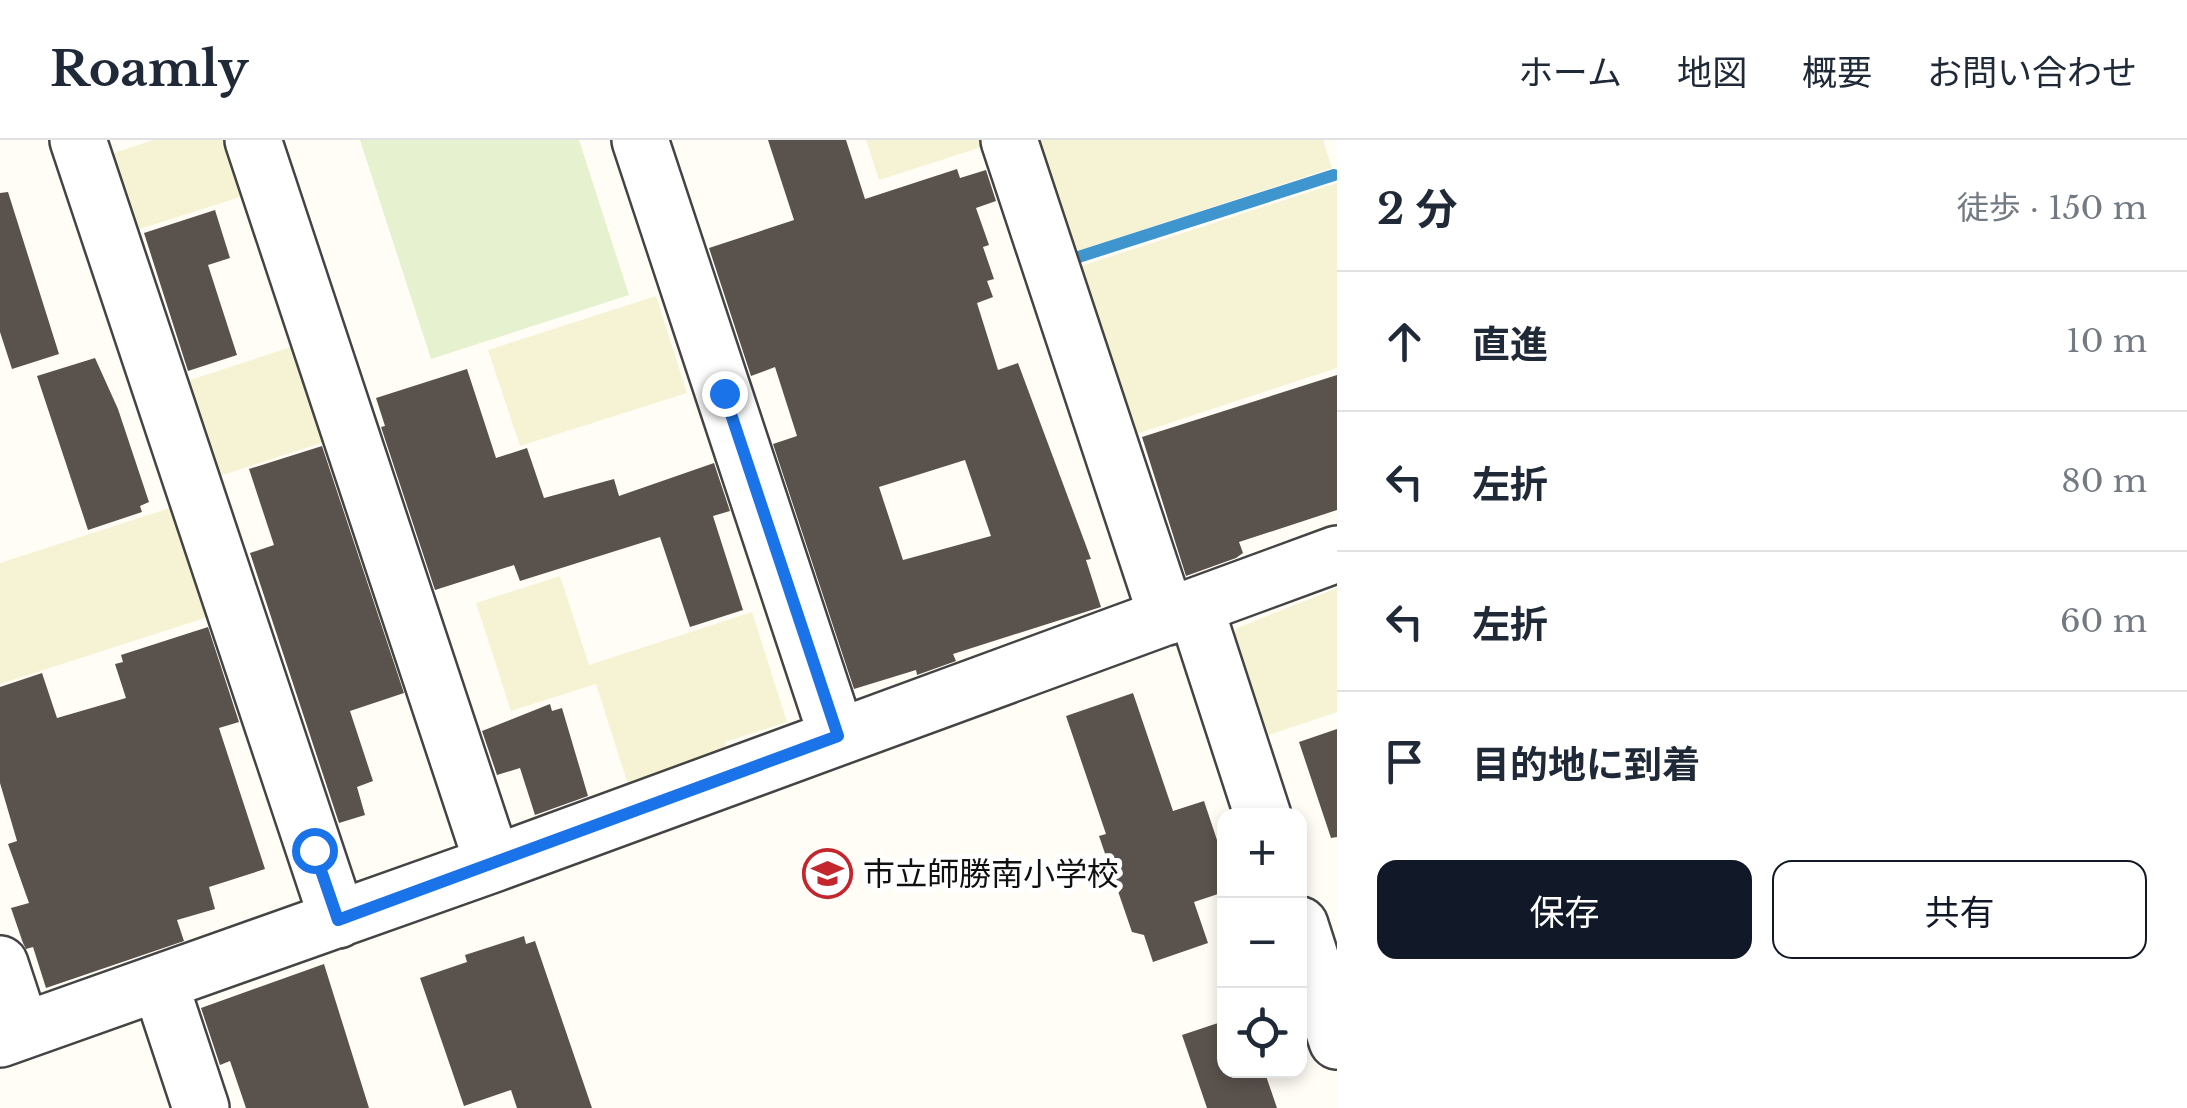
<!DOCTYPE html>
<html lang="ja">
<head>
<meta charset="utf-8">
<style>
  body { margin:0; font-family:"Libre Baskerville","Noto Sans JP",serif; background:#f6f6f7; color:#1f2937 }
  .controls { position:absolute; right:30px; bottom:30px; display:grid; overflow:hidden; border-radius:20px; box-shadow:0 5px 15px #0003 }
  .controls button { width:90px; height:90px; display:grid; place-items:center; padding:0; border:0; border-bottom:2px solid #e0e1e3; background:#fff; color:#1f2937; font:50px sans-serif }
  .stop { position:absolute; width:30px; height:30px; margin:-22px; border:8px solid #1a73e8; border-radius:50%; background:#fff }
  .stop.end { background:#1a73e8; border-color:#fff; box-shadow:0 2px 10px #0008 }
  .list { margin:0; padding:0; list-style:none }
  h2 { display:flex; justify-content:space-between; align-items:center; height:130px; margin:0; padding:0 40px; font-size:42px }
  h2 small { font-size:32px; font-weight:400; color:#747a83 }
  .list li { display:grid; grid-template-columns:65px 1fr auto; gap:30px; align-items:center; box-sizing:border-box; height:140px; padding:0 40px; border-top:2px solid #e0e1e3 }
  .list b { display:block; font-size:38px; white-space:nowrap }
  .list em { font-size:32px; font-style:normal; color:#747a83 }
  .actions { display:flex; gap:20px; padding:30px 40px }
  .actions a { flex:1; padding:22px 0; border:2px solid #111827; border-radius:20px; text-align:center; font-size:35px; color:#111827 }
  .actions .main { background:#111827; color:#fff }
  .icon { flex:none; width:55px; height:55px; fill:none; stroke:currentColor; stroke-width:2; stroke-linecap:round; stroke-linejoin:round }
  .map { position:relative; flex:none; width:1337px; height:968px; overflow:hidden }
  header { display:flex; align-items:center; gap:60px; box-sizing:border-box; height:140px; padding:0 50px; background:#fff; border-bottom:2px solid #e0e1e3 }
  header strong { font-size:48px }
  nav { display:flex; gap:55px; margin-inline-start:auto; font-size:35px }
  main { display:flex }
  aside { flex:1; background:#fff }
  .map>svg:first-child { display:block }
  .farmland { fill:#f6f3d4 }
  .pitch { fill:#e6f2cf }
  .lines { fill:none; stroke-linecap:round; stroke-linejoin:round }
  .stream { stroke:#3f96cf; stroke-width:12 }
  .building { fill:#5a524d; fill-rule:evenodd }
  .minor-casing { stroke:#444; stroke-width:60 }
  .minor { stroke:#fff; stroke-width:55 }
  .route { stroke:#1a73e8; stroke-width:12 }
  .labels { text-anchor:middle; dominant-baseline:central; stroke-width:10; stroke-linejoin:round; paint-order:stroke }
  .poi-label { font-size:32px; fill:#111; stroke:#fff; text-anchor:start }
</style>
</head>
<body>
<header>
<strong>Roamly</strong>
<nav><a>ホーム</a><a>地図</a><a>概要</a><a>お問い合わせ</a></nav>
</header>
<main>
<div class="map">
<svg width="1337" height="968" viewBox="0 0 1337 968">
  <rect width="100%" height="100%" fill="#fffdf5"/>
  <path class="farmland" d="M153,0H232L250,54L121,95L96,19Z
    M866,0H986L988,5L879,40Z
    M1035,0H1323L1332,28L1071,113Z
    M1337,43V228L1124,298L1069,130Z
    M656,156L687,253L520,306L488,210Z
    M300,204L331,300L204,341L172,246Z
    M176,366L211,476L0,544V423Z
    M560,436L589,525L752,472L787,582L725,602L729,617L631,654L596,544L511,571L476,463Z
    M1337,448V572L1260,598L1227,504L1237,488Z"/>
  <path class="pitch" d="M360,0H579L629,155L431,219Z"/>
  <g class="lines">
    <path class="stream" d="M1066,121L1334,35"/>
  </g>
  <path class="building" d="M768,0H846L865,59L957,29L960,38L986,30L996,61L976,68L989,105L983,107L994,139L987,141L993,157L977,163L998,230L1018,223L1091,419L1086,420L1101,467L953,514L956,521L917,535L916,530L854,549L773,304L797,296L775,227L751,236L709,108L794,80ZM965,320L991,396L903,420L879,347Z
    M8,52L59,214L12,229L0,192V53Z
    M215,70L230,118L208,125L237,215L188,231L144,93Z
    M95,218L118,269L149,362L140,366L142,372L88,390L37,236Z
    M467,229L496,318L527,308L544,358L614,339L619,356L714,323L730,371L713,376L743,470L690,487L660,397L520,441L514,425L435,450L381,287L385,286L376,258Z
    M1337,235V370L1239,402L1243,413L1236,418L1186,436L1142,297Z
    M322,306L404,553L350,571L373,641L357,647L365,675L339,683L250,413L274,405L249,329Z
    M208,487L239,582L219,588L265,729L209,747L215,769L177,780L184,801L46,848L33,807L26,809L23,803L11,768L29,763L8,704L17,701L0,643V547L42,533L57,578L126,558L115,524L123,522L121,515Z
    M1133,553L1173,671L1204,661L1224,721V752L1194,762L1208,803L1153,822L1144,795L1132,792L1099,696L1106,694L1066,576Z
    M550,564L552,571L562,568L588,656L535,675L520,628L497,635L482,591Z
    M1337,589V697L1331,698L1299,602Z
    M524,796L526,804L535,801L592,968H517L511,950L464,966L420,838L467,822L465,815Z
    M324,824L369,968H246L230,921L220,925L201,868Z
    M1224,881V930H1264L1277,968H1207L1182,895Z"/>
  <g class="lines">
    <defs>
      <path id="minor" d="M78,0L338,780
        M253,0L493,724
        M640,0L837,596
        M1009,0L1167,477
        M1195,467L1263,676
        M1300,785L1337,901
        M0,824L22,891
        M160,844L201,968
        M0,899L493,724L1337,414"/>
    </defs>
    <use href="#minor" class="minor-casing"/>
    <use href="#minor" class="minor"/>
  </g>
  <g class="lines">
    <path class="route" d="M314,710L338,780L838,596L724,253"/>
  </g>
  <defs>
    <symbol id="school-ring" viewBox="-11 -11 22 22"><circle r="9.5" fill="#fff" stroke="#c4262e" stroke-width="1.5"/><path d="M0-5L7-2L0 1L-7-2ZM-4 1L0 2.5L4 1V4Q0 6-4 4Z" fill="#c4262e"/></symbol>
  </defs>
  <g fill-rule="evenodd">
    <use href="#school-ring" x="800" y="706" width="55" height="55"/>
  </g>
  <g class="labels">
    <g class="poi-label">
      <text x="863" y="734">市立師勝南小学校</text>
    </g>
  </g>
</svg>
<div class="controls">
<button>+</button>
<button>−</button>
<button><svg class="icon" aria-label="locate" viewBox="0 0 24 24"><circle cx="12" cy="12" r="6"/><path d="M12 2v4M12 18v4M2 12h4M18 12h4"/></svg></button>
</div>
<div class="stop" style="left:314px;top:710px"></div>
<div class="stop end" style="left:724px;top:253px"></div>
</div>
<aside>
<h2>2 分<small>徒歩 · 150 m</small></h2>
<ul class="list">
<li><svg class="icon" aria-label="ahead" viewBox="0 0 24 24"><path d="M12 20V5M6 11l6-6 6 6"/></svg><div><b>直進</b></div><em>10 m</em></li>
<li><svg class="icon" aria-label="left" viewBox="0 0 24 24"><path d="M17 20v-9H6M10 6l-5 5 5 5"/></svg><div><b>左折</b></div><em>80 m</em></li>
<li><svg class="icon" aria-label="left" viewBox="0 0 24 24"><path d="M17 20v-9H6M10 6l-5 5 5 5"/></svg><div><b>左折</b></div><em>60 m</em></li>
<li><svg class="icon" aria-label="arrive" viewBox="0 0 24 24"><path d="M6 21V4h12l-3 4 3 4H6"/></svg><div><b>目的地に到着</b></div></li>
</ul>
<div class="actions"><a class="main">保存</a><a>共有</a></div>
</aside>
</main>
</body>
</html>
